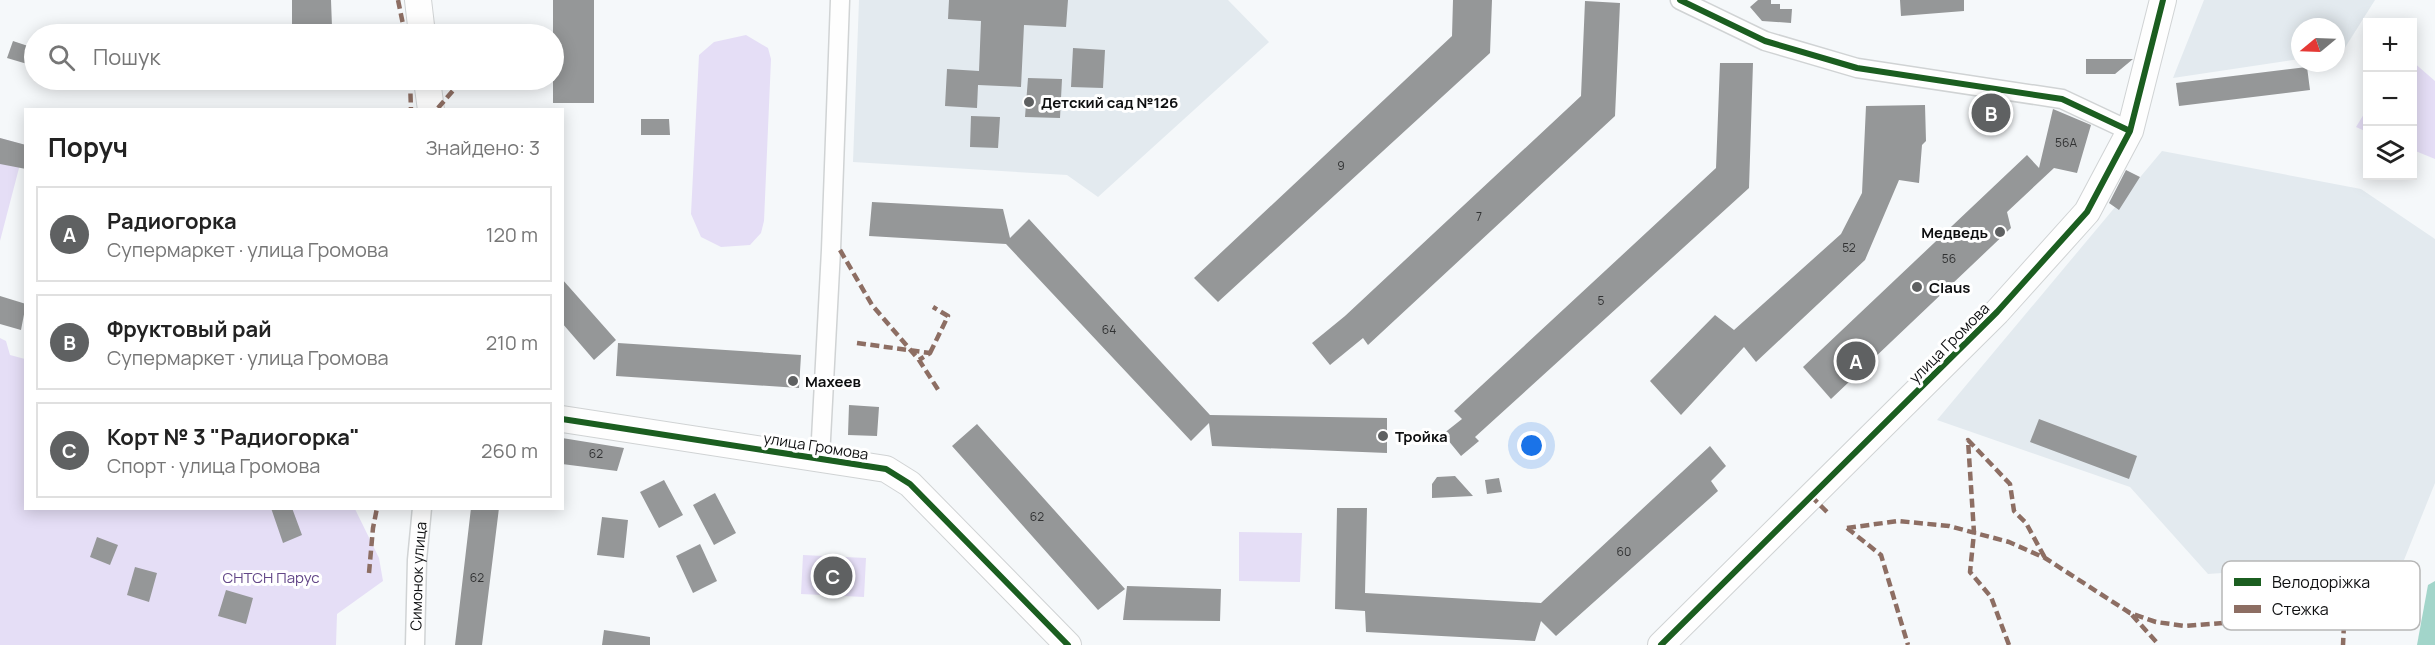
<!DOCTYPE html>
<html lang="uk">
<head>
<meta charset="utf-8">
<style>
  body { margin:0; font-family:Manrope,sans-serif; background:#f2f2f2; color:#222 }
  .controls { position:absolute; right:18px; top:18px; display:grid; overflow:hidden; border-radius:0px; box-shadow:0 3px 15px #0003 }
  .controls button { width:54px; height:54px; display:grid; place-items:center; padding:0; border:0; border-bottom:2px solid #e0e0e0; background:#fff; color:#222; font:30px sans-serif }
  .compass { position:absolute; left:2291px; top:18px; width:54px; height:54px; border-radius:50%; background:#fff; box-shadow:0 3px 15px #0003; rotate:251deg }
  .you { position:absolute; left:1532px; top:446px; width:21px; height:21px; margin:-15px; border:4px solid #fff; border-radius:50%; background:#1a73e8; box-shadow:0 0 0 9px #1a73e833 }
  .badge { display:grid; place-items:center; width:39px; height:39px; border-radius:50%; background:#5f6162; color:#fff; font-size:20px; font-weight:700 }
  .pin { position:absolute; translate:-50% -50%; border:3px solid #fff; box-shadow:0 2px 6px #0006 }
  .list { margin:0; padding:0; list-style:none }
  h2 { display:flex; justify-content:space-between; align-items:center; height:78px; margin:0; padding:0 24px; font-size:26px }
  h2 small { font-size:20px; font-weight:400; color:#767676 }
  .list li { display:grid; grid-template-columns:39px 1fr auto; gap:18px; align-items:center; box-sizing:border-box; height:96px; margin:0 12px 12px; padding:0 12px; border:2px solid #e0e0e0; border-radius:0px }
  .list b { display:block; font-size:22px; white-space:nowrap }
  .list p { margin:0; font-size:20px; white-space:nowrap; color:#767676 }
  .list em { font-size:20px; font-style:normal; color:#767676 }
  .icon { flex:none; width:33px; height:33px; fill:none; stroke:currentColor; stroke-width:2; stroke-linecap:round; stroke-linejoin:round }
  .map { position:relative; flex:none; width:2435px; height:645px; overflow:hidden }
  .search { position:absolute; background:#fff; box-shadow:0 3px 15px #0003; left:24px; top:24px; width:540px; height:66px; display:flex; align-items:center; gap:15px; box-sizing:border-box; padding:0 21px; border-radius:33px; color:#767676; font-size:22px }
  .panel { position:absolute; background:#fff; box-shadow:0 3px 15px #0003; left:24px; top:108px; width:540px; height:402px; border-radius:0px }
  .map>svg:first-child { display:block }
  .built { fill:#e3eaef }
  .green { fill:#e5def6 }
  .water { fill:#a2d5ca }
  .building { fill:#959798 }
  .lines { fill:none; stroke-linecap:round; stroke-linejoin:round }
  .street-casing { stroke:#d0d3d4; stroke-width:21 }
  .secondary-casing { stroke:#d0d3d4; stroke-width:28 }
  .street { stroke:#fefefe; stroke-width:18 }
  .secondary { stroke:#fefefe; stroke-width:26 }
  .quiet { stroke:#8d6e63; stroke-width:4.5; stroke-dasharray:9 4.5; stroke-linecap:butt }
  .cycleway-casing { stroke:#fff; stroke-width:10 }
  .cycleway { stroke:#1b5e20; stroke-width:6 }
  .poi-dot { fill:#5f6162; stroke:#fff; stroke-width:2 }
  .labels { text-anchor:middle; dominant-baseline:central; stroke-width:6; stroke-linejoin:round; paint-order:stroke }
  .number-label { font-size:12px; fill:#303132 }
  .poi-label { font-size:15px; font-weight:bold; fill:#0e0f10; stroke:#fff; text-anchor:start }
  .street-label { font-size:15px; fill:#0e0f10; stroke:#fff }
  .park-label { font-size:15px; fill:#634788; stroke:#fff }
  .key { fill:#fff; stroke:#b7b7b7; stroke-width:1.5 }
  .key-label { font-size:16px; fill:#0e0f10 }
</style>
</head>
<body>
<div class="map">
<svg width="2435" height="645" viewBox="0 0 2435 645">
  <rect width="100%" height="100%" fill="#f5f8fa"/>
  <path class="built" d="M859,0H1228L1269,42L1098,197L1067,175L853,162Z
    M2204,0H2375L2341,54H2336V27H2300V59L2173,78Z
    M2162,151L2361,189L2435,239V483L2404,560L2208,574L2130,487L1937,420Z"/>
  <path class="green" d="M746,35L768,48L771,59L764,221L761,233L750,245L721,247L701,237L691,214L699,55L714,42Z
    M2412,61L2435,81V159L2413,150Z
    M2367,109V132L2356,127Z
    M0,138L25,145L0,241Z
    M0,338L6,341L10,355L25,359L26,508L355,509L379,558L383,581L337,614L336,645H0Z
    M1239,532L1302,533L1300,582L1239,581Z
    M803,555L866,558L864,597L801,594Z"/>
  <path class="water" d="M2435,581V645H2417L2428,585Z"/>
  <path class="building" d="M292,0H331L332,27L292,28Z
    M553,0H594V103H553Z
    M949,0H1068L1066,27L1024,25L1021,87L978,85L977,108L945,106L947,69L979,71L981,21L948,19Z
    M1453,0H1492L1490,53L1218,302L1194,278L1452,36Z
    M1758,0H1771V4H1780V9H1792L1791,23L1762,21L1750,7Z
    M1900,0H1964V11L1901,16Z
    M1585,1L1620,3L1615,116L1368,345L1363,338L1330,365L1312,343L1345,316L1581,96Z
    M13,41L34,48V66L7,58Z
    M1073,48L1105,50L1103,88L1071,87Z
    M2086,59H2133L2115,74H2086Z
    M1720,63H1753L1749,188L1475,437L1479,441L1461,456L1443,434L1462,419L1454,411L1716,168Z
    M2307,67L2310,90L2179,106L2176,83Z
    M1028,78L1062,79L1060,118L1025,117Z
    M1979,104L2004,107L2003,121L1978,119Z
    M1925,105L1926,141L1922,145L1919,183L1899,180L1865,260L1756,362L1744,347L1681,415L1650,381L1715,315L1734,330L1841,234L1862,193L1866,106Z
    M2053,109L2091,125L2077,173L2054,168L2007,212L2011,228L1831,399L1803,367L2027,155L2039,168Z
    M971,116L1000,117L998,148L970,147Z
    M641,119H669L670,135H641Z
    M0,138L26,145V169L0,164Z
    M2126,170L2140,177L2119,210L2109,203Z
    M872,202L1003,209L1010,238L1029,219L1210,415L1387,418V453L1212,446L1209,423L1191,441L1006,244L869,236Z
    M562,279L616,340L594,360L562,323Z
    M0,296L26,304L21,330L0,324Z
    M618,343L801,355L799,388L616,376Z
    M849,405L879,407L877,436L848,435Z
    M2039,419L2137,456L2129,479L2030,442Z
    M977,424L1125,589L1098,610L952,446Z
    M562,438L624,448L617,471L562,464Z
    M1710,446L1726,466L1711,481L1718,491L1556,636L1541,621L1535,641L1366,632L1365,611L1335,609L1337,508H1367L1365,593L1541,603Z
    M1455,476L1473,496L1432,498V484L1437,477Z
    M1499,478L1502,492L1487,494L1485,480Z
    M664,480L683,515L659,528L640,492Z
    M715,493L736,533L714,545L693,505Z
    M271,508H292L302,535L283,543Z
    M471,508H499L482,645H455Z
    M602,517L628,520L624,558L597,555Z
    M97,537L118,545L110,565L90,557Z
    M700,544L717,581L693,593L676,556Z
    M135,567L157,573L149,602L127,595Z
    M1127,586L1221,589L1220,621L1123,620Z
    M226,590L253,598L246,624L218,616Z
    M604,630L650,637V645H602Z"/>
  <g class="lines">
    <defs>
      <g id="street">
        <path d="M1680,0L1765,41L1857,68L2062,99L2130,131"/>
        <path d="M820,458L831,250L840,0"/>
        <path id="s1" d="M415,645L417,560L422,508"/>
      </g>
      <path id="secondary" d="M418,0L422,34
        M427,80L431,110
        M562,419L886,469L910,484L1068,645
        M1661,645L1997,312L2087,212L2130,131L2163,0"/>
    </defs>
    <use href="#street" class="street-casing"/>
    <use href="#secondary" class="secondary-casing"/>
    <use href="#street" class="street"/>
    <use href="#secondary" class="secondary"/>
    <path class="quiet" d="M398,0L405,34
      M500,34L504,29
      M410,80L411,110
      M438,108L462,80
      M840,250L872,305L919,360L939,391
      M857,343L930,353L919,360
      M930,353L948,316L933,307
      M1811,496L1828,513
      M1847,528L1898,521L1949,526L2009,542L2045,558L2130,613L2156,622L2185,626L2335,614L2344,624L2343,645
      M1847,528L1881,555L1908,645
      M369,573L373,528L377,508
      M2132,615L2159,645
      M2009,645L1991,597L1970,572L1974,533L1968,440L2010,484L2014,511L2026,523L2045,558"/>
    <defs>
      <path id="cycleway" d="M1680,0L1765,41L1857,68L2062,99L2130,131
        M562,419L886,469L910,484L1068,645
        M1661,645L1997,312L2087,212L2130,131L2163,0"/>
    </defs>
    <use href="#cycleway" class="cycleway-casing"/>
    <use href="#cycleway" class="cycleway"/>
  </g>
  <g class="poi-dot">
    <circle cx="1029" cy="102" r="6"/>
    <circle cx="2000" cy="232" r="6"/>
    <circle cx="1917" cy="287" r="6"/>
    <circle cx="793" cy="381" r="6"/>
    <circle cx="1383" cy="436" r="6"/>
  </g>
  <g class="labels">
    <g class="number-label">
      <text x="2066" y="142">56А</text>
      <text x="1341" y="165">9</text>
      <text x="1479" y="216">7</text>
      <text x="1849" y="247">52</text>
      <text x="1949" y="258">56</text>
      <text x="1601" y="300">5</text>
      <text x="1109" y="329">64</text>
      <text x="596" y="453">62</text>
      <text x="1037" y="516">62</text>
      <text x="1624" y="551">60</text>
      <text x="477" y="577">62</text>
    </g>
    <g class="poi-label">
      <text x="1041" y="102">Детский сад №126</text>
      <text x="1988" y="232" text-anchor="end">Медведь</text>
      <text x="1929" y="287">Claus</text>
      <text x="805" y="381">Махеев</text>
      <text x="1395" y="436">Тройка</text>
    </g>
    <g class="street-label">
      <text transform="translate(1949 343) rotate(-45)">улица Громова</text>
      <text transform="translate(816 446) rotate(9)">улица Громова</text>
      <text stroke="none"><textPath href="#s1" startOffset="69">Симонок улица</textPath></text>
    </g>
    <g class="park-label">
      <text x="271" y="577">СНТСН Парус</text>
    </g>
  </g>
  <rect x="2222" y="561" width="198" height="69" rx="9" class="key"/>
  <rect x="2234" y="578" width="27" height="8" fill="#1b5e20"/>
  <rect x="2234" y="605" width="27" height="8" fill="#8d6e63"/>
  <g class="key-label">
    <text x="2272" y="588">Велодоріжка</text>
    <text x="2272" y="615">Стежка</text>
  </g>
</svg>
<div class="controls">
<button>+</button>
<button>−</button>
<button><svg class="icon" aria-label="layers" viewBox="0 0 24 24"><path d="M12 4l9 5-9 5-9-5zM3 14l9 5 9-5"/></svg></button>
</div>
<svg class="compass" viewBox="-18 -18 36 36"><path d="M0-13l5 13h-10z" fill="#e53935"/><path d="M0 13l5-13h-10z" fill="#767676"/></svg>
<div class="you"></div>
<div class="pin badge" style="left:1856px;top:361px">A</div>
<div class="pin badge" style="left:1991px;top:113px">B</div>
<div class="pin badge" style="left:833px;top:576px">C</div>
<div class="search"><svg class="icon" aria-label="search" viewBox="0 0 24 24"><circle cx="10" cy="10" r="6"/><path d="M15 15l6 6"/></svg>Пошук</div>
<section class="panel">
<h2>Поруч<small>Знайдено: 3</small></h2>
<ul class="list">
<li><span class="badge">A</span><div><b>Радиогорка</b><p>Супермаркет · улица Громова</p></div><em>120 m</em></li>
<li><span class="badge">B</span><div><b>Фруктовый рай</b><p>Супермаркет · улица Громова</p></div><em>210 m</em></li>
<li><span class="badge">C</span><div><b>Корт № 3 &quot;Радиогорка&quot;</b><p>Спорт · улица Громова</p></div><em>260 m</em></li>
</ul>
</section>
</div>
</body>
</html>
